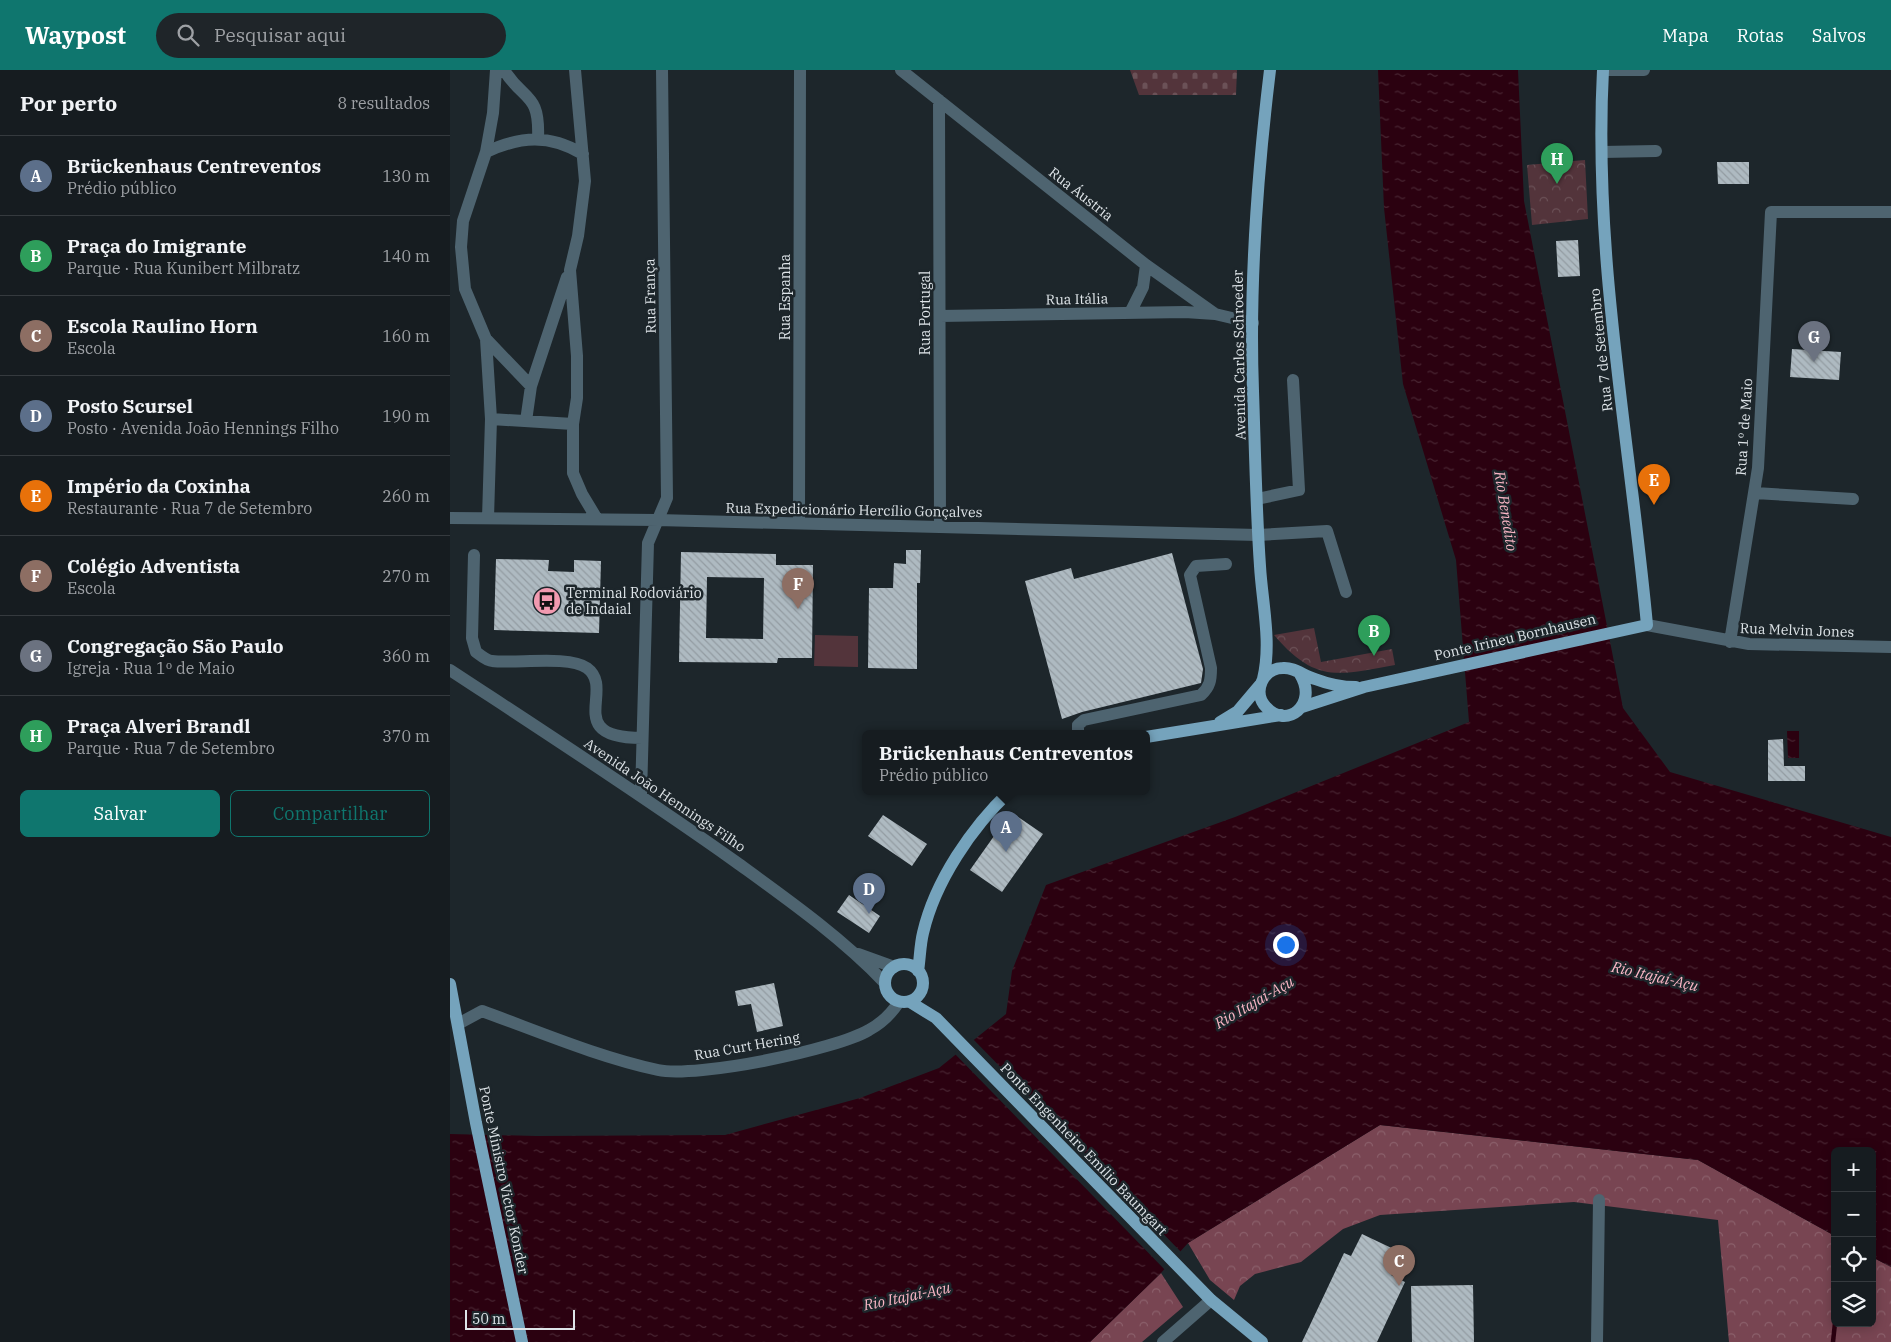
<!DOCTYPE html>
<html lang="pt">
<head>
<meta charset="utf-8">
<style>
  body { margin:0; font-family:"IBM Plex Serif",serif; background:#1f2529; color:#f1f3f6 }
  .controls { position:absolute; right:15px; bottom:15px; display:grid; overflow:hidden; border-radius:8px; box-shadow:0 2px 12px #0003 }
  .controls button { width:45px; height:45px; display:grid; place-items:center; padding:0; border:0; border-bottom:1px solid #353a3e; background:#161c20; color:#f1f3f6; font:25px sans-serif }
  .scale { position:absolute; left:15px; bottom:12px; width:110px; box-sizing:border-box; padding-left:5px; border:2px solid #dee4e8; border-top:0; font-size:14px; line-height:18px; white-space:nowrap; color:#dee4e8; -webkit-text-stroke:4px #1d262b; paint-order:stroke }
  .you { position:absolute; left:835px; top:874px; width:18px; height:18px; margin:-12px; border:4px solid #fff; border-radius:50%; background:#1a73e8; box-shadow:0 0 0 8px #1a73e833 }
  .badge { display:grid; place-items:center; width:32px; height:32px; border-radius:50%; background:#0f766e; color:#fff; font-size:16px; font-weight:700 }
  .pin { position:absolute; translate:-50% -41px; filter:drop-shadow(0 1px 2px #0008) }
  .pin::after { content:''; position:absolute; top:26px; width:18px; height:15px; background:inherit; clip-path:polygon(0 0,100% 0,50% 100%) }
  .popup { position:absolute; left:412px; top:660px; width:288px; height:65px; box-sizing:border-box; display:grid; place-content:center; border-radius:8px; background:#161c20; filter:drop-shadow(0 1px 4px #0005); font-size:16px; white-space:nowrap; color:#9ea1a5 }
  .popup b { font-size:19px; color:#f1f3f6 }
  .popup::after { content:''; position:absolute; left:50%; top:100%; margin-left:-10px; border:10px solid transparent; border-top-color:#161c20 }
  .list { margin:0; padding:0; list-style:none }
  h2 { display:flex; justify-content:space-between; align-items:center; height:65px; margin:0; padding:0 20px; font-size:21px }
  h2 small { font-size:16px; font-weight:400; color:#9ea1a5 }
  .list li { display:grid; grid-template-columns:32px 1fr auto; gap:15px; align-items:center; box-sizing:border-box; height:80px; padding:0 20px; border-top:1px solid #353a3e }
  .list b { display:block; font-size:19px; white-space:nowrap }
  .list p { margin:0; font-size:16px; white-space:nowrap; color:#9ea1a5 }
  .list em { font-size:16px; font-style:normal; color:#9ea1a5 }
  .actions { display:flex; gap:10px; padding:15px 20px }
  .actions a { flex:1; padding:11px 0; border:1px solid #0f766e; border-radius:8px; text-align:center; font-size:18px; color:#0f766e }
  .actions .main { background:#0f766e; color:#fff }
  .icon { flex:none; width:28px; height:28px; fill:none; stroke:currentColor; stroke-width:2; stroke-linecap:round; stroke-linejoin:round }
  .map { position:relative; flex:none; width:1441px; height:1272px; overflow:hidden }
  header { display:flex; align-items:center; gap:30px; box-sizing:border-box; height:70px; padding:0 25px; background:#0f766e; color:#fff }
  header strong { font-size:24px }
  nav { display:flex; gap:28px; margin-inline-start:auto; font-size:18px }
  .search { width:350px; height:45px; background:#1f2529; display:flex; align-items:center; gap:12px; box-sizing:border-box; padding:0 18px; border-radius:28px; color:#9ea1a5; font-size:19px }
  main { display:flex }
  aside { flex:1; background:#161c20 }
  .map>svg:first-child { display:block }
  .forest { fill:url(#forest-crowns) }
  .cemetery { fill:url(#cemetery-stones) }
  .park { fill:url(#park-crowns) }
  .garden { fill:#53343b }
  .water { fill:url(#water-ripples) }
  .pier { fill:#1d262b }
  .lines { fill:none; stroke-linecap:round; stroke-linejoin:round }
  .stream { stroke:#2b0110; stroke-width:4.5 }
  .building { fill:url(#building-back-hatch); fill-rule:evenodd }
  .minor { stroke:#4e6470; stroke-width:12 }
  .major { stroke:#75a3bc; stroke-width:12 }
  .labels { text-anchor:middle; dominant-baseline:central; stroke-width:5; stroke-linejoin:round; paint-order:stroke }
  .street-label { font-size:14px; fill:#dee4e8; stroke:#1d262b }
  .poi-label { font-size:14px; fill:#dee4e8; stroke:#1d262b; text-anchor:start }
  .water-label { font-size:15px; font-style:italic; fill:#fab6c5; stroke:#1d262b }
</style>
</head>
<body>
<header>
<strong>Waypost</strong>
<div class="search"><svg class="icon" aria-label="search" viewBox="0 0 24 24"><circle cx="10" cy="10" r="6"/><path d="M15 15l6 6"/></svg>Pesquisar aqui</div>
<nav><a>Mapa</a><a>Rotas</a><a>Salvos</a></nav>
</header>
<main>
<aside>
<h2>Por perto<small>8 resultados</small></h2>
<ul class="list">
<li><span class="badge" style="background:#5c6f8a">A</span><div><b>Brückenhaus Centreventos</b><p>Prédio público</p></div><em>130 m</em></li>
<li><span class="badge" style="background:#2e9e5b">B</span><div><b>Praça do Imigrante</b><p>Parque · Rua Kunibert Milbratz</p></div><em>140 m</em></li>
<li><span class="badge" style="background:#8d6e63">C</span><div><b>Escola Raulino Horn</b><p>Escola</p></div><em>160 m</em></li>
<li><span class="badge" style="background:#5c6f8a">D</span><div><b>Posto Scursel</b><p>Posto · Avenida João Hennings Filho</p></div><em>190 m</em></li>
<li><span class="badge" style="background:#e8710a">E</span><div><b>Império da Coxinha</b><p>Restaurante · Rua 7 de Setembro</p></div><em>260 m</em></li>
<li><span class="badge" style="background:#8d6e63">F</span><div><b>Colégio Adventista</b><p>Escola</p></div><em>270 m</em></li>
<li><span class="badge" style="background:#6b7280">G</span><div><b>Congregação São Paulo</b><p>Igreja · Rua 1º de Maio</p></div><em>360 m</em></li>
<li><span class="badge" style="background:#2e9e5b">H</span><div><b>Praça Alveri Brandl</b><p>Parque · Rua 7 de Setembro</p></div><em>370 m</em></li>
</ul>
<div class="actions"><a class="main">Salvar</a><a>Compartilhar</a></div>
</aside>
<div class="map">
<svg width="1441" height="1272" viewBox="0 0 1441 1272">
  <defs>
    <pattern id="forest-crowns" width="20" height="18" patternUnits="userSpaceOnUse" patternTransform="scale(1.25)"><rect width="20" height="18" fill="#784552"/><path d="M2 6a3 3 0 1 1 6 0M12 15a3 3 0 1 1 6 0" fill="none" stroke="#8b606b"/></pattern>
    <pattern id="cemetery-stones" width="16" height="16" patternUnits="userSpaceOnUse" patternTransform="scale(1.25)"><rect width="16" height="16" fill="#53343b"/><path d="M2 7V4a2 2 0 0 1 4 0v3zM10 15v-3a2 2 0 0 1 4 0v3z" fill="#6b5157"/></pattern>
    <pattern id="park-crowns" width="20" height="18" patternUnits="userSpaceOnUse" patternTransform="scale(1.25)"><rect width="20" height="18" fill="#53343b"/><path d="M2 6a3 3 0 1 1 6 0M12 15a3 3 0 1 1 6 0" fill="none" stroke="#6b5157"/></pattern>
    <pattern id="water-ripples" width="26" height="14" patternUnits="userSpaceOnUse" patternTransform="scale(1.25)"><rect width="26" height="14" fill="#2b0110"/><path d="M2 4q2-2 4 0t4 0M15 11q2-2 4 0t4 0" fill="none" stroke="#492633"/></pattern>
    <pattern id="building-back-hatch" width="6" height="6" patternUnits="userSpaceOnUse" patternTransform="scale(1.25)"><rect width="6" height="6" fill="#aebac1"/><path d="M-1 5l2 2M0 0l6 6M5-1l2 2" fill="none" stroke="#939ca2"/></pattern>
  </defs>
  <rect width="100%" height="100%" fill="#1d262b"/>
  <path class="forest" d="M930,1055L1248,1090L1385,1166V1253H1422V1187L1441,1197V1272H1279L1268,1150L1124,1132L930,1145L893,1159L851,1192L805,1204L790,1216L784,1230L760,1210L738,1173Z
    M711,1203L733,1237L692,1272H640Z"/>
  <path class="cemetery" d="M680,0H787L786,25H689Z"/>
  <path class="park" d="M1135,90L1138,149L1082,155L1077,95Z
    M864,558L871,592L942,579L945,595C888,605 866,614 824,565Z"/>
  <path class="garden" d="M365,565L408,566V597L364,596Z"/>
  <path class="water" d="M928,0H1068L1074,131L1173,638L1220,702L1441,767V1197L1422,1187V1081H1385V1166L1248,1090L930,1055L738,1173L711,1203L640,1272H0V1064L86,1066L275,1065L410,1028L489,998L556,944L562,901L596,815L785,747L1019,652L1006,490L953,314L934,138Z
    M1337,661H1349V688H1338Z"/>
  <path class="pier" d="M522,968L732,1183L716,1201L504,983Z"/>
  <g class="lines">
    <path class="stream" d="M1383,1272L1385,1253"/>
  </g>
  <path class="building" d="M1267,92H1299V114H1268Z
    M1128,170L1130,206L1108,207L1106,171Z
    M1342,279L1391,282L1389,310L1340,307Z
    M456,480H471L470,513H467V599L418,598L419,518H443L444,493L456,494Z
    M231,482L326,484V495H363L362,588H328L327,593L229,592ZM257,507L314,508L313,569L256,568Z
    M722,483L753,599L751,613L632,642L612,649L575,511L621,498L624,509Z
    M46,489L99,490L98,501L124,502V490L151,491L149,563L44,560Z
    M1333,669L1334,696H1355V711H1318V670Z
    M561,742L593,764L552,822L520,800Z
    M433,745L477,774L462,796L418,766Z
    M399,825L430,846L419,863L387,842Z
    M324,913L333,956L307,962L301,934L288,936L285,921Z
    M912,1164L952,1183L941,1205L955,1212L927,1272H852L894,1183L901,1186Z
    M1023,1215L1024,1272H962L961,1216Z"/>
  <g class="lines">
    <path class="minor" d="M54,0C74,32 90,22 88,69
      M451,0L696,195L765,244L803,253
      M1153,0H1194
      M489,30L490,457
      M36,82C71,66 99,64 133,84
      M1152,82L1206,81
      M680,243L693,217L696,195
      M490,246L735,242L765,244
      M36,269L81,316
      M41,349L123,354L127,328V286L120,200L128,166L135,111L125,0
      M76,351L81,316L117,207
      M123,354V403L132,424L147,449
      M1305,423L1403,429
      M807,429L849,420L843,310
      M0,448L207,450L808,465L877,461L896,522
      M38,448L41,349L36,269L15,219L11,177L13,151L36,82L43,43L46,0
      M349,453L350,0
      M24,485L22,568L26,582C30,585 37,591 42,591C65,594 119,585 137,598C166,619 112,668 192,668
      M1197,555L1299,574L1441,577
      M1280,572L1308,398L1321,142H1441
      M0,600C96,663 192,725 286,792C337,829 391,867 435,913
      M628,663V655L634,650L751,625C760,617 761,610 761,598L740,505L746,496L776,494
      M191,725L198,473L217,428L212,0
      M408,884L444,897
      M8,954L32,941C90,962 148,987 208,1000C247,1008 385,980 419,960C432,953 441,944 449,932
      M713,1272L761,1230
      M1147,1272L1149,1130"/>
    <path class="major" d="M850,604C869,635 836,660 816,637C802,622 813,598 833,598C844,597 854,606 865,609C878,614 892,617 906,617
      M813,609C822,573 812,532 810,496C806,438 805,379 803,321C799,214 807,107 820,0
      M852,637L914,617L1197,555C1180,371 1143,186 1153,0
      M770,652L788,641L810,615
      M696,667L831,645
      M435 913a19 19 0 1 1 38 0a19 19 0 1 1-38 0Z
      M468,901C470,889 470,875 473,863C485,811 522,757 560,721
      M0,914L26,1053L72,1272
      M460,932L486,948L761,1230L812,1272"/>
  </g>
  <defs>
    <symbol id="bus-disc" viewBox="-11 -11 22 22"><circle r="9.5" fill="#f29ab0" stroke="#1d262b"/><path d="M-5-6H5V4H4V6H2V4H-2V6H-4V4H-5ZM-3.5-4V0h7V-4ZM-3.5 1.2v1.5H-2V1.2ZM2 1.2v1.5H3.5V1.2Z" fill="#111"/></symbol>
  </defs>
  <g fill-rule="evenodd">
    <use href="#bus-disc" x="81" y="515" width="32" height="32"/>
  </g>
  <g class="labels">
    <g class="street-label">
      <text transform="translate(631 124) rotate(38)">Rua Áustria</text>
      <text transform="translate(200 226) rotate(-91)">Rua França</text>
      <text transform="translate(335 227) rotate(-90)">Rua Espanha</text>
      <text transform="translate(627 229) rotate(-1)">Rua Itália</text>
      <text transform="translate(475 243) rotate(-90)">Rua Portugal</text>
      <text transform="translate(1151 280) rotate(-96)">Rua 7 de Setembro</text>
      <text transform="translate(789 285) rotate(-91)">Avenida Carlos Schroeder</text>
      <text transform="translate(1294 357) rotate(-86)">Rua 1º de Maio</text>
      <text transform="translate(404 440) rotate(1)">Rua Expedicionário Hercílio Gonçalves</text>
      <text transform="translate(1347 560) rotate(2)">Rua Melvin Jones</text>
      <text transform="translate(1065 567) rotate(-13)">Ponte Irineu Bornhausen</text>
      <text transform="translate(215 725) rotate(34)">Avenida João Hennings Filho</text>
      <text transform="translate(297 976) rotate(-10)">Rua Curt Hering</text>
      <text transform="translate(634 1079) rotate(46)">Ponte Engenheiro Emílio Baumgart</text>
      <text transform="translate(54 1110) rotate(78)">Ponte Ministro Victor Konder</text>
    </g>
    <g class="poi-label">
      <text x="116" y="523">Terminal Rodoviário<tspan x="116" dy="16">de Indaial</tspan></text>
    </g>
    <g class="water-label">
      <text transform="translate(1056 441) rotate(81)">Rio Benedito</text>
      <text transform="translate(1205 906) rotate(13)">Rio Itajaí-Açu</text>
      <text transform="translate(804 932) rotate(-30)">Rio Itajaí-Açu</text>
      <text transform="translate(457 1226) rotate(-12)">Rio Itajaí-Açu</text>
    </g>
  </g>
</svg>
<div class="controls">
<button>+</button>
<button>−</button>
<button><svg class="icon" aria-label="locate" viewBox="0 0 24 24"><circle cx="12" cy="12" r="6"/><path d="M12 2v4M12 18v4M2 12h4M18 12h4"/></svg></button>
<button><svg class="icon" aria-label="layers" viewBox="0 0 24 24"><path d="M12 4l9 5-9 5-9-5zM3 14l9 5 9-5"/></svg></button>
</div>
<div class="scale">50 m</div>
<div class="you"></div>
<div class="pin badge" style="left:556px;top:782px;background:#5c6f8a">A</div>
<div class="popup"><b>Brückenhaus Centreventos</b>Prédio público</div>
<div class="pin badge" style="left:924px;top:586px;background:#2e9e5b">B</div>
<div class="pin badge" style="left:949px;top:1216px;background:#8d6e63">C</div>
<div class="pin badge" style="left:419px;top:844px;background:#5c6f8a">D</div>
<div class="pin badge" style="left:1204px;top:435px;background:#e8710a">E</div>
<div class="pin badge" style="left:348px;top:539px;background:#8d6e63">F</div>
<div class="pin badge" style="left:1364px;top:292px;background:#6b7280">G</div>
<div class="pin badge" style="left:1107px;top:114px;background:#2e9e5b">H</div>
</div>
</main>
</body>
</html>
